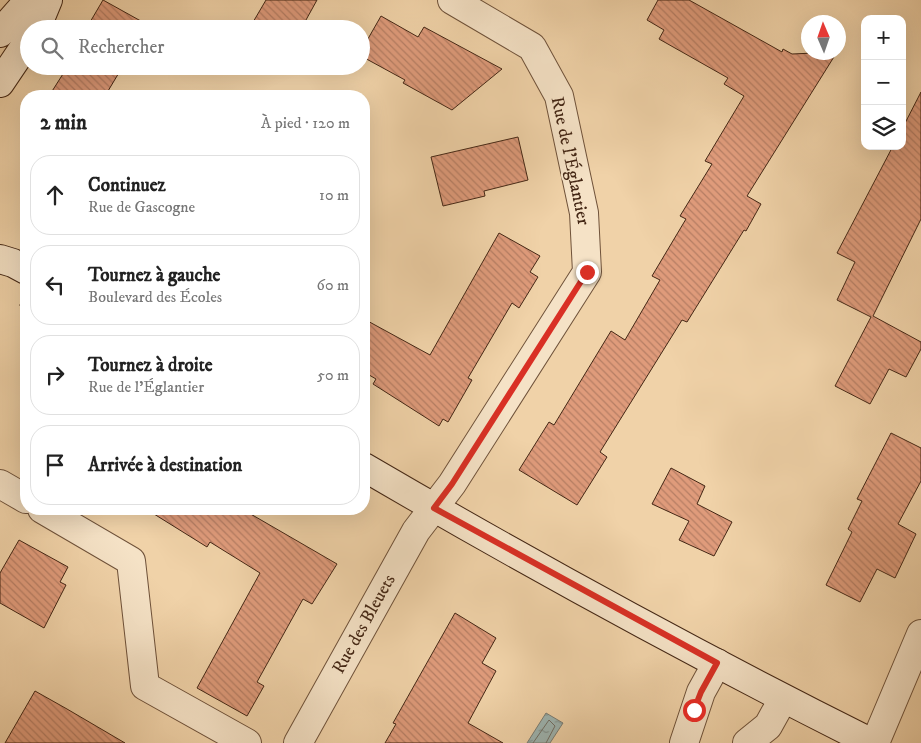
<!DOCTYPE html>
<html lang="fr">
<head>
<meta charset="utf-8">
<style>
  body { margin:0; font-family:"IM FELL DW Pica",serif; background:#f2f2f2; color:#222 }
  .controls { position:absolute; right:15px; top:15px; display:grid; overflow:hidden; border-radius:10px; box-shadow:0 5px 20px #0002 }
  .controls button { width:45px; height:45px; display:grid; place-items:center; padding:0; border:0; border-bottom:1px solid #e0e0e0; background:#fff; color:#222; font:25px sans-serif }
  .compass { position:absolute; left:801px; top:15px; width:45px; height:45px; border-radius:50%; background:#fff; box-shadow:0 5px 20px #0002; rotate:358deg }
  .stop { position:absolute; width:15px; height:15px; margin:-11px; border:4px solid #d93025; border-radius:50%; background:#fff }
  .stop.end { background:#d93025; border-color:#fff; box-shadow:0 1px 5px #0008 }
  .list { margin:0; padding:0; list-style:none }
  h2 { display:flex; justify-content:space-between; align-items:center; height:65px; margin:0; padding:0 20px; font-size:21px }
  h2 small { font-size:16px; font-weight:400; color:#767676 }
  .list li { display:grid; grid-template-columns:32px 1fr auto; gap:15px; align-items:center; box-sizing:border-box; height:80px; margin:0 10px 10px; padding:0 10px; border:1px solid #e0e0e0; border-radius:20px }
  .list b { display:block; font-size:19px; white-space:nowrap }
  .list p { margin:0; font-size:16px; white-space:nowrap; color:#767676 }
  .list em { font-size:16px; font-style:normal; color:#767676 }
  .icon { flex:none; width:28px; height:28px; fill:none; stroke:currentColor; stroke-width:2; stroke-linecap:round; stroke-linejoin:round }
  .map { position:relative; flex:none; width:921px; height:743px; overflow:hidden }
  .search { position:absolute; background:#fff; box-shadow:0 5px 20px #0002; left:20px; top:20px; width:350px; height:55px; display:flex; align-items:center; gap:12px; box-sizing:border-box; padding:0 18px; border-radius:28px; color:#767676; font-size:19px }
  .panel { position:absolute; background:#fff; box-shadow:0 5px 20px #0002; left:20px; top:90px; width:350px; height:425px; border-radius:20px }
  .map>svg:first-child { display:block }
  .water { fill:url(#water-ripples); stroke:#797c73 }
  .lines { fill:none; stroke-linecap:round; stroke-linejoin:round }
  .shore { stroke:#706e64; stroke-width:1 }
  .building { fill:url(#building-back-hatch); stroke:#442715 }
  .street-casing { stroke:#6f523a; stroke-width:30 }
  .secondary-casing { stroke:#442715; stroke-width:30 }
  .path { stroke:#442715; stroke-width:3; stroke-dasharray:1 2.5; stroke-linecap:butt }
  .street { stroke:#f5e2c6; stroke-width:28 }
  .secondary { stroke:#f5e2c6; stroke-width:28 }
  .route { stroke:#d93025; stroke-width:6 }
  .labels { text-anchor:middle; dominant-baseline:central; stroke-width:4; stroke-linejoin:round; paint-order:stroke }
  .street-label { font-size:18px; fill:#442715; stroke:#f5e2c6 }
</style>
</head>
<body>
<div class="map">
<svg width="921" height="743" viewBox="0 0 921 743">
  <defs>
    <pattern id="water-ripples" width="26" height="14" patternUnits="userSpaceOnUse" patternTransform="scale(1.25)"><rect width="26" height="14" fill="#9db5b2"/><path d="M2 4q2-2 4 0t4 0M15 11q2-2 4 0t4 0" fill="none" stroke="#829390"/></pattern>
    <pattern id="building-back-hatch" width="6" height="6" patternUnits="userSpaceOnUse" patternTransform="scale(1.25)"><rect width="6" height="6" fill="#df9b7b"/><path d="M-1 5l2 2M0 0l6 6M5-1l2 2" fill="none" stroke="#b67e64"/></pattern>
  </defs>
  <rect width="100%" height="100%" fill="#f0d2a8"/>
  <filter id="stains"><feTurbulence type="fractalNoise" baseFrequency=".004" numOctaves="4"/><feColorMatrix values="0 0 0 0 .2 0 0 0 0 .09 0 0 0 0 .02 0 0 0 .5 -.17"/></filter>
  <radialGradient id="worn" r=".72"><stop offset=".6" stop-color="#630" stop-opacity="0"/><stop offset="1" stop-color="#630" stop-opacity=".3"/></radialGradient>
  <path class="water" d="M546,713L563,723L550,743H527Z"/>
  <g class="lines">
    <path class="shore" d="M533,743L549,720L555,726L546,743"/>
  </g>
  <path class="building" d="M103,0L148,25L146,29H86Z
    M266,0H317L301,29H249Z
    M658,0H689L782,52L783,49L792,54L837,52L747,196L761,204L746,231L744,230L687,322L682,320L600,452L607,457L577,505L519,470L549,422L554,425L611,331L625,340L660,280L652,276L686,219L680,216L712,164L705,161L744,96L724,84L728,78L659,39L664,30L647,20Z
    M381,16L418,37L424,27L502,69L452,110L403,83L405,80L361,56V51Z
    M68,66H123L105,96H49Z
    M921,92V219L873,316L921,342V349L906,377L889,369L870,404L835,386L871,317L837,300L855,262L837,253L893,146H902V129Z
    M518,137L528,180L484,191L485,196L443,206L431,157Z
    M499,233L540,256L530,272L538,277L519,308L512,303L468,378L472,380L448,422L443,419L439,426L373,384L376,379L364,372V319L430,355Z
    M891,433L921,448V481L898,524L916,534L895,578L877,569L860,602L826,585L852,532L848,529L862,501L857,499Z
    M671,468L705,486L697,504L732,522L714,556L679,540L689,521L652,504Z
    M146,509H242L337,564L312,604L303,599L257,682L264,686L247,716L197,688L260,573L210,542L207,547Z
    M19,540L68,567L60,582L66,585L44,628L0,603V573Z
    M455,613L496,638L482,663L496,671L468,723L503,743H385L396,724L393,723Z
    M35,691L67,709L125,743H5Z"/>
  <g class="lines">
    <defs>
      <g id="street">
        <path d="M0,484L26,499"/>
        <path d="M42,509L131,561L145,686L247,743"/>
        <path id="s1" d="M298,743L416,531L452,484L587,272L584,213L559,96L532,47L452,0"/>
        <path d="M684,743L701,692L717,663"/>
        <path d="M747,743L768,726L783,699"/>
        <path d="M875,743L921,634"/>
      </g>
      <path id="secondary" d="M36,29L48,0
        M0,33L29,0
        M0,83L29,40
        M0,259L13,263L26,270
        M364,467C530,564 700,657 872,743"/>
    </defs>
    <use href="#street" class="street-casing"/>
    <use href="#secondary" class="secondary-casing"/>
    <path class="path" d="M20,304L26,308"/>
    <use href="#street" class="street"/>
    <use href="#secondary" class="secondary"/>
  </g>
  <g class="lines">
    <path class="route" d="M587,272L452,484L434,508L717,663L701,692L694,710"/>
  </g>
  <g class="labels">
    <g class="street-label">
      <text transform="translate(570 161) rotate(78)">Rue de l'Églantier</text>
      <text stroke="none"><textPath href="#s1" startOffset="136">Rue des Bleuets</textPath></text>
    </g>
  </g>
  <rect width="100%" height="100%" filter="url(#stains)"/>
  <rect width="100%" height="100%" fill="url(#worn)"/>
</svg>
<div class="controls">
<button>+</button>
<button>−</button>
<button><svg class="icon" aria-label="layers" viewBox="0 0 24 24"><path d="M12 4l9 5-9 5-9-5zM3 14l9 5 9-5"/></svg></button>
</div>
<svg class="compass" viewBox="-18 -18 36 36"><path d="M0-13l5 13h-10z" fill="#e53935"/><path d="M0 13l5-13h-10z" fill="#767676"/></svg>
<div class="stop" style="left:694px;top:710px"></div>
<div class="stop end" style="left:587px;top:272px"></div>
<div class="search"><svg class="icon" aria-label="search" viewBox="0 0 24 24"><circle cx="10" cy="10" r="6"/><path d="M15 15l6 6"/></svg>Rechercher</div>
<section class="panel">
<h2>2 min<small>À pied · 120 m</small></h2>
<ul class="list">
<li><svg class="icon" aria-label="ahead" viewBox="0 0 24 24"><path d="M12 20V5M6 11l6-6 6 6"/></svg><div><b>Continuez</b><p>Rue de Gascogne</p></div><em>10 m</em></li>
<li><svg class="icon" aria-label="left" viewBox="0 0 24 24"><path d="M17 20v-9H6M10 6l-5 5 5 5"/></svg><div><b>Tournez à gauche</b><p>Boulevard des Écoles</p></div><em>60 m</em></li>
<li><svg class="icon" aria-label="right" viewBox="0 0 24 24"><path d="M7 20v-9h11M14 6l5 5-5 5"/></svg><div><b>Tournez à droite</b><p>Rue de l'Églantier</p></div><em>50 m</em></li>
<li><svg class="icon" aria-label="arrive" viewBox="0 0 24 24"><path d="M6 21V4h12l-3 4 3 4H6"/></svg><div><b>Arrivée à destination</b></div></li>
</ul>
</section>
</div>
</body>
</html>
